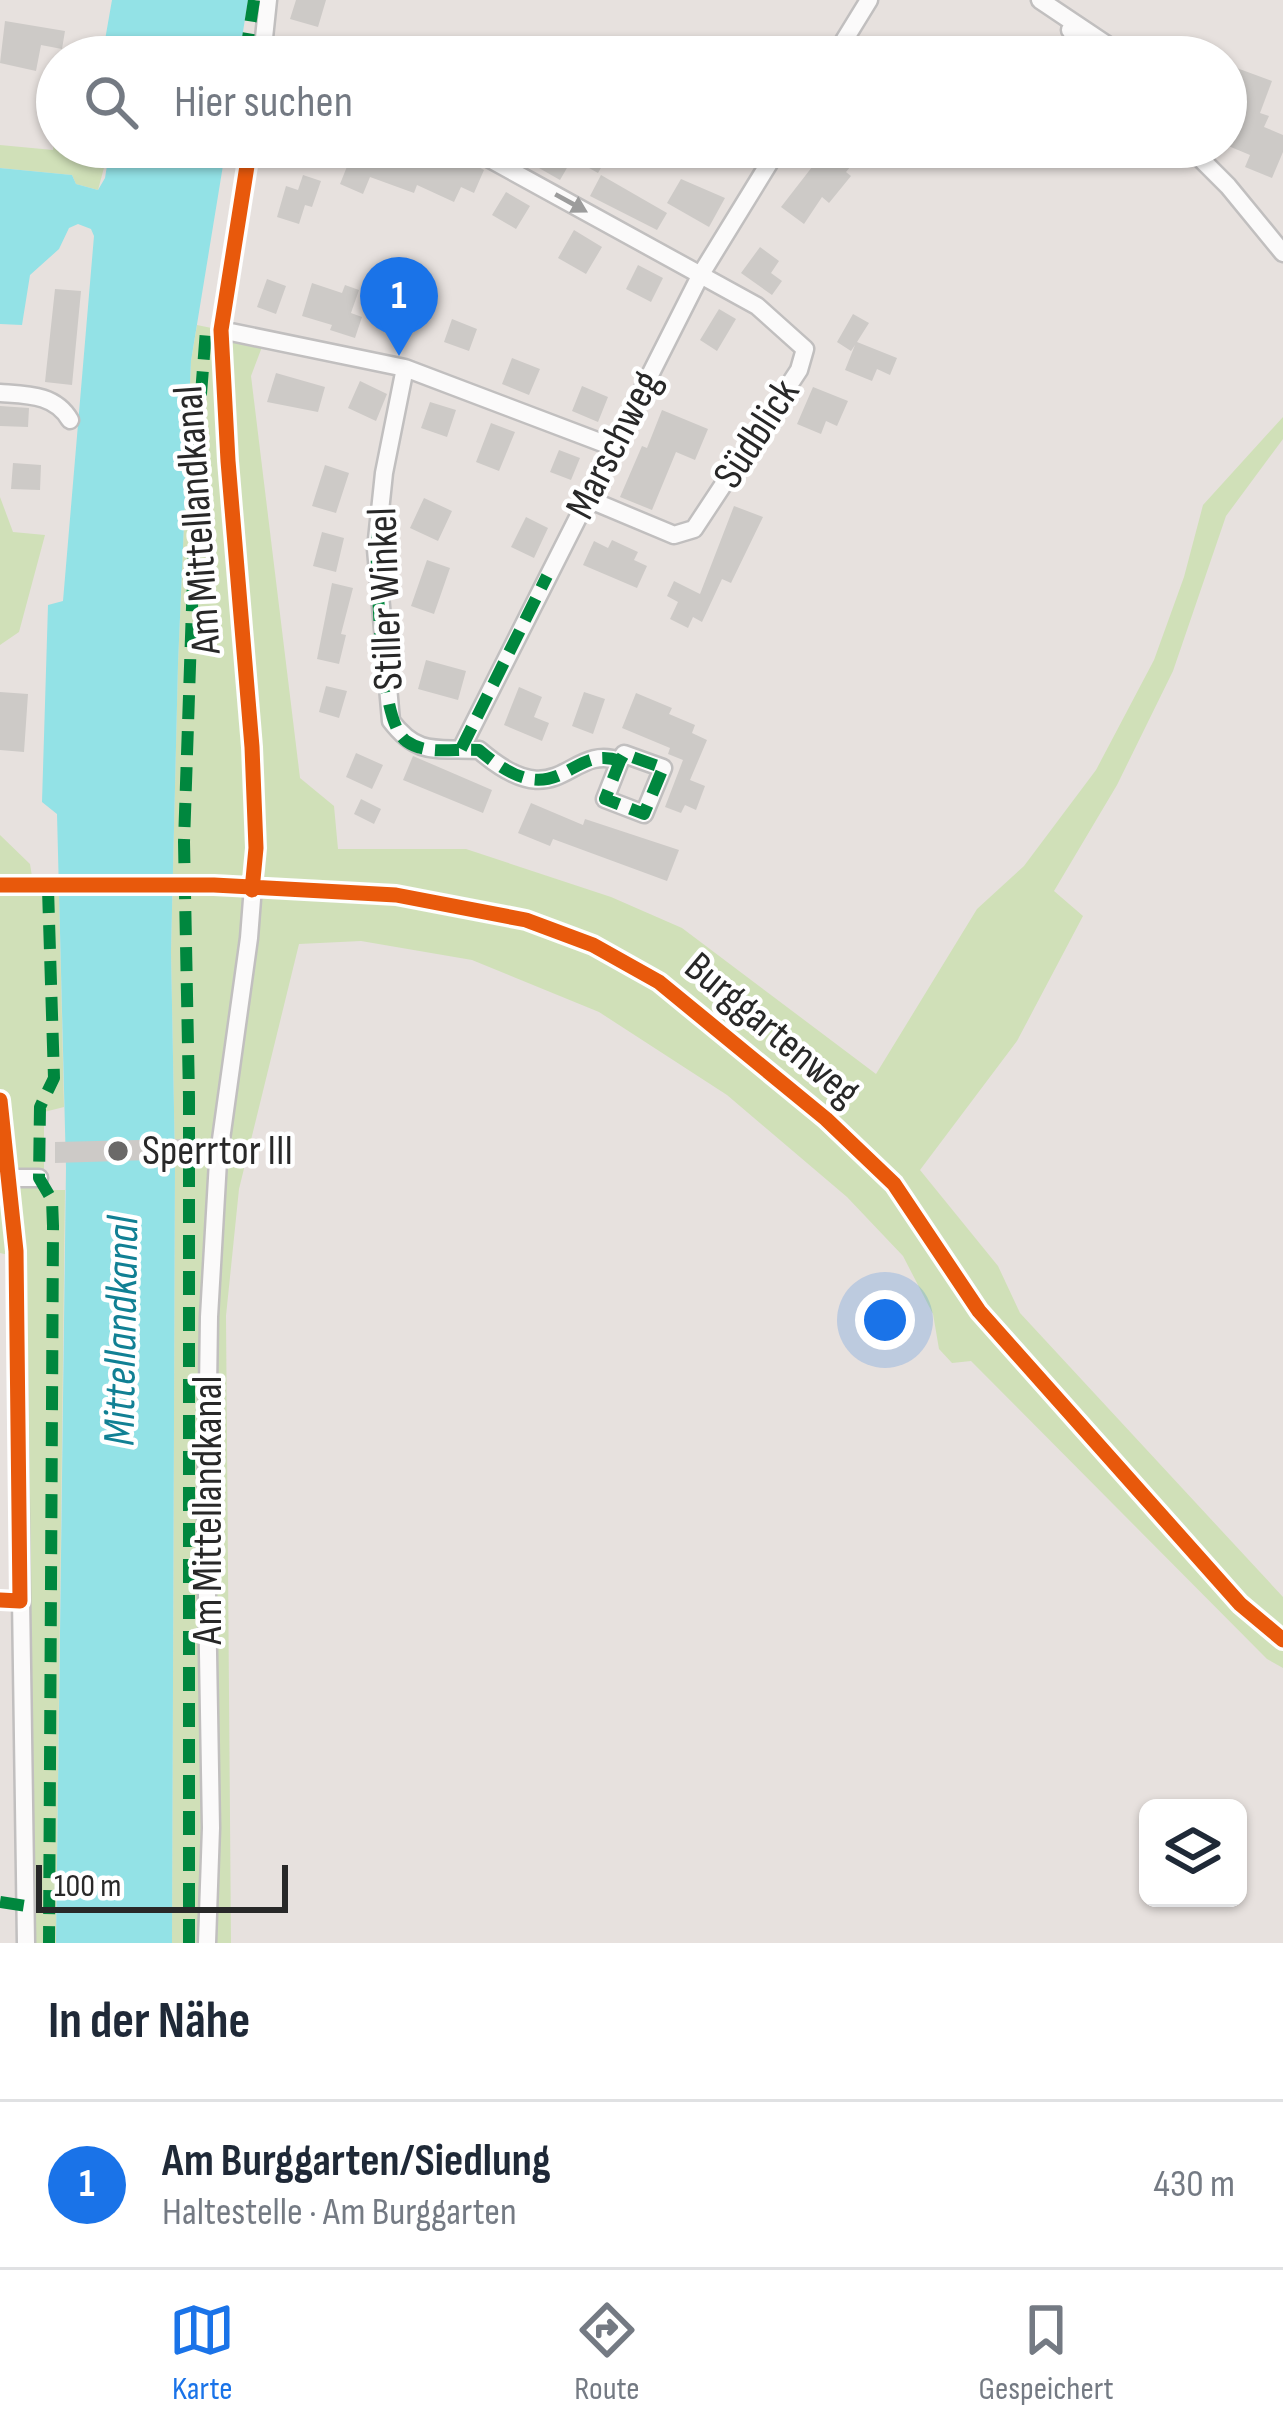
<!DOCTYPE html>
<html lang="de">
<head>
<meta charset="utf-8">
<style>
  body { margin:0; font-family:"Sofia Sans Condensed",sans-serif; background:#f6f6f7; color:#1f2937 }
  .controls { position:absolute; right:36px; bottom:36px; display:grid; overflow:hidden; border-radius:18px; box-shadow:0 3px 9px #0004 }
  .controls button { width:108px; height:108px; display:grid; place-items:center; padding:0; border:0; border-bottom:3px solid #e0e1e3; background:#fff; color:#1f2937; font:60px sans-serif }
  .scale { position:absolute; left:36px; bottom:30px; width:252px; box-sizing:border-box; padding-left:12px; border:6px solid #282828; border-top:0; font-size:33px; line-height:42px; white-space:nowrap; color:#282828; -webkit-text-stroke:9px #fff; paint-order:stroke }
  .you { position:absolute; left:885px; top:1320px; width:42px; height:42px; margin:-30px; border:9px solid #fff; border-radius:50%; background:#1a73e8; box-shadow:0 0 0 18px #1a73e833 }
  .badge { display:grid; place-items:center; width:78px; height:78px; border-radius:50%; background:#1a73e8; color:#fff; font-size:39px; font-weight:700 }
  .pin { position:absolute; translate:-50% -99px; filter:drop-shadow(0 3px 6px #0008) }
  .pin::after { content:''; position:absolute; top:63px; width:42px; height:36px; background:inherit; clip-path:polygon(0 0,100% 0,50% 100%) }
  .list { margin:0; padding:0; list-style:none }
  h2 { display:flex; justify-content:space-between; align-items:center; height:156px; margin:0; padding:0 48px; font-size:51px }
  h2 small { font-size:39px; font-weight:400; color:#747a83 }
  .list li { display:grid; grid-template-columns:78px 1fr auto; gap:36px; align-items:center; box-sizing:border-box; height:168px; padding:0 48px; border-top:3px solid #e0e1e3 }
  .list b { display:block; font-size:45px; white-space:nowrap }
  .list p { margin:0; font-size:39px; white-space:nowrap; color:#747a83 }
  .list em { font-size:39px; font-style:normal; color:#747a83 }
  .icon { flex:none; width:66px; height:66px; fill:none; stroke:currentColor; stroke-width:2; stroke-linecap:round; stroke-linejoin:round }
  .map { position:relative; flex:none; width:1283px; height:1943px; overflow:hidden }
  .search { position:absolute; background:#fff; box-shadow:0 3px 9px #0004; left:36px; right:36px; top:36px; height:132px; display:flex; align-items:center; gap:30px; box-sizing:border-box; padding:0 42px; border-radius:66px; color:#747a83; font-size:45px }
  .sheet { height:324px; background:#fff }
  nav { display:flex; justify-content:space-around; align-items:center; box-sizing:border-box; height:168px; border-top:3px solid #e0e1e3; background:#fff; font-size:33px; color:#747a83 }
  nav a { display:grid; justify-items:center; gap:6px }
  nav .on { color:#1a73e8 }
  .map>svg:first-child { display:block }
  .green { fill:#d0e0b8 }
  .water { fill:#93e2e6 }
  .building { fill:#cdcac7 }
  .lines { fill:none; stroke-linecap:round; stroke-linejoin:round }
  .minor-casing { stroke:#c1bfbf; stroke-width:21 }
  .minor { stroke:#fbfafa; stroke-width:16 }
  .quiet { stroke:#00873e; stroke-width:12; stroke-dasharray:24 12; stroke-linecap:butt }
  .cycleway-casing { stroke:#fff; stroke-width:22 }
  .cycleway { stroke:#e8590c; stroke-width:15 }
  .oneway { fill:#9c9c9c }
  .poi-dot { fill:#6b6968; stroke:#fff; stroke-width:4.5 }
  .labels { text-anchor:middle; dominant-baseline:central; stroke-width:9; stroke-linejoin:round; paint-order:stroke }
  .street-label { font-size:42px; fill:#282828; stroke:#fff }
  .poi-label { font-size:42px; fill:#282828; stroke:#fff; text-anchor:start }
  .water-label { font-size:45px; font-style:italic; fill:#118094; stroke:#fff }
</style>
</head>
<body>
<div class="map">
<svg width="1283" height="1943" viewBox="0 0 1283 1943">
  <rect width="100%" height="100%" fill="#e7e1de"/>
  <path class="green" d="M57,124V147L109,149L98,190L76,184L72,175L0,168V145L53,150Z
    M197,325L265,339L251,376L300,778L334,806L338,849H466L611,897L682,928L876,1074L977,909L1024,866L1096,770L1154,660L1184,577L1203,505L1283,417V439L1226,516L1173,671L1117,785L1054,891L1083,916L1017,1041L920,1170L998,1266L1020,1313L1283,1597V1668L1267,1659L971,1361L952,1363L939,1349L933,1314L903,1256L847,1197L727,1095L599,1012L472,960L361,941L299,944L239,1189L226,1316L231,1943H172L175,1162L171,952L178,664L191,361Z
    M0,497L13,532L45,535L19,632L0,645Z
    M0,835L30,864L34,889L59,890L64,1107L44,1112V1190H65L56,1943H32L22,1258L0,1253Z"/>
  <path class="water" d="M112,0H248L239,57H102Z
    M110,147H226L191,361L178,664L171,952L175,1162L172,1943H56L66,1168L57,814L42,802L48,605L63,601L94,236L91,229L78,224L69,228L59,249L30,275L22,325L0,324V168L72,175L76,184L98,190L105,178Z"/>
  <path class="building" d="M296,0H326L318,27L290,19Z
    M5,21L65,31L62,49L41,45L36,71L0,63Z
    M1234,67L1272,81L1260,113L1269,116L1264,127L1283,135V152L1272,178L1245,167L1250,155L1226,145V87Z
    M322,147H374L402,158L406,148L449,164L454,153L484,170L474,193L461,187L454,202L417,185L414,193L370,177L363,194L340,184L350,159L322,150Z
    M542,147H579L560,180L532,164Z
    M591,147L610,152L598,173L582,164Z
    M834,147L855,161L846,172L851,176L829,203L822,197L804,224L781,207L819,158L823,161Z
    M303,175L321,181L312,207L305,205L299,224L277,217L286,186L298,190Z
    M601,175L667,213L657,230L590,196Z
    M681,179L725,198L709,227L667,203Z
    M506,192L530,206L516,229L492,215Z
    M574,230L602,247L586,274L558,258Z
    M760,247L779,261L771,273L782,281L772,295L741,273Z
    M638,265L663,278L651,302L626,289Z
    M267,279L286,286L276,314L257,307Z
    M312,283L342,293L345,285L359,290L351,313L362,317L355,338L330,330L332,325L302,316Z
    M55,289L81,291L72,385L45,382Z
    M719,309L736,319L717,351L700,340Z
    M853,314L869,323L857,342L897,358L890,375L877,369L872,381L845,370L855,345L851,351L837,342Z
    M452,319L477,329L469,351L444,342Z
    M512,358L540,369L529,395L502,384Z
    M276,373L325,387L318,412L267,402Z
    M360,381L387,394L376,421L348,408Z
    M582,386L608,397L598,422L572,411Z
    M813,387L848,401L837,426L826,421L821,434L797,424Z
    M430,402L456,410L447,437L421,428Z
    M0,406L29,408L28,427L0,426Z
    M662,410L708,429L695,460L676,452L652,510L620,497L642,446L647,448Z
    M491,423L515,432L499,471L476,462Z
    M559,450L580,458L571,480L550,472Z
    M13,463L41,465L40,490L11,489Z
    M325,465L349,473L336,513L312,506Z
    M424,498L452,511L438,541L410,528Z
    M734,506L763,517L731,583L722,579L702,622L693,617L688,628L670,619L678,602L667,596L674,581L700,594Z
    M526,517L548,528L534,558L511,547Z
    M322,532L344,538L336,572L313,566Z
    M612,540L638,552L634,560L647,566L637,588L583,565L594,541L608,548Z
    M427,560L450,568L434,614L411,606Z
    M332,583L353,588L341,634L346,635L339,664L317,659Z
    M426,660L466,671L458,700L418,689Z
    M326,686L347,691L339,718L319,712Z
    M519,687L542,697L534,717L549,723L542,741L504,725Z
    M0,692L28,694L24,752L0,750Z
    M584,692L605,699L593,734L572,726Z
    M636,693L672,708L669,714L695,725L692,733L707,740L690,780L705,786L696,810L685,805L681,813L665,807L683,760L668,754L670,748L622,728Z
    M356,753L383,765L372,789L346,777Z
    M413,756L492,790L483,813L403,780Z
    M361,799L381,809L374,824L354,814Z
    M531,803L583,825L585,819L679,850L667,881L553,839L550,846L518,833Z
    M181,1139L182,1159L55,1163V1142Z"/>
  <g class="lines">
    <defs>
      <path id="minor" d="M1040,0L1125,57
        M1070,30L1097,57
        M262,57L268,0
        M834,57L869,0
        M468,147L757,306L805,349L799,370L694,529L674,535L588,499
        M1189,147L1228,186L1283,253
        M221,330L405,368L613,447
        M405,368L384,473L376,549L391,721C419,758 439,747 479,750C560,820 568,742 620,761L624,754L663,768L644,814L605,799L620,761
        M0,393C27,395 55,394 70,420
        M461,749L701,274L779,147
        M0,885H214L396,895L526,920L593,945L659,982L826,1119L894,1184L979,1311L1240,1604L1283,1640
        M0,1100L16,1251L26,1943
        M11,1178H39
        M207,1943L211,1828L206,1536L209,1317L218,1161L249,938L256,848L252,747L228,461L221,330L250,147"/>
    </defs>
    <use href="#minor" class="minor-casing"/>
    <use href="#minor" class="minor"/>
    <path class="quiet" d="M245,57L254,0
      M379,525L376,549C379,587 378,720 406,741C427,756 455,748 479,750C560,820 568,742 620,761L624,754L663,768L644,814L605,799L620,761
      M461,749L547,576
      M48,889L54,1078L40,1107L39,1178L52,1200L53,1226L49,1943
      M0,1902L26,1906
      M189,1943V1097L184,842L198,432L206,330"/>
    <defs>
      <path id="cycleway" d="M250,147L221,330L228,461L252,747L256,848L252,890
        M0,885H214L396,895L526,920L593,945L659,982L826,1119L894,1184L979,1311L1240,1604L1283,1640
        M0,1100L16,1251L20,1601L0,1600"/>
    </defs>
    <use href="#cycleway" class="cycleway-casing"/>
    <use href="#cycleway" class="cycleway"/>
  </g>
  <defs><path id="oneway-solid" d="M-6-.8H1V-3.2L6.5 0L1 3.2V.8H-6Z" transform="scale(3)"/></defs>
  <use class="oneway" href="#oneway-solid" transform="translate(571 203) rotate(29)"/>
  <circle class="poi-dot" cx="118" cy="1151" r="12"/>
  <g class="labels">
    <g class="street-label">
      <text transform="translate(757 434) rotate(-57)">Südblick</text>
      <text transform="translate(614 445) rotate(-63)">Marschweg</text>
      <text transform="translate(198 520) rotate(-94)">Am Mittellandkanal</text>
      <text transform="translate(386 599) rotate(-92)">Stiller Winkel</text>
      <text transform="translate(772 1030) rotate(40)">Burggartenweg</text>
      <text transform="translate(208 1510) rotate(-90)">Am Mittellandkanal</text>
    </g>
    <g class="poi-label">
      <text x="142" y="1151">Sperrtor III</text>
    </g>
    <g class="water-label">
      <text transform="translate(122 1331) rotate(-89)">Mittellandkanal</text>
    </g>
  </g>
</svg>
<div class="controls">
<button><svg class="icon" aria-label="layers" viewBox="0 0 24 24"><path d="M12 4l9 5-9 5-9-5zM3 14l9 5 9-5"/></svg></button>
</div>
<div class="scale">100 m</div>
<div class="you"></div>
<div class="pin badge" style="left:399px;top:356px">1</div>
<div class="search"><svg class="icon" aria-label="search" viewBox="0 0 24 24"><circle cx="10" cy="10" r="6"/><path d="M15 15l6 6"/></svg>Hier suchen</div>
</div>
<section class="sheet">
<h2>In der Nähe<small></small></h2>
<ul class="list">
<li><span class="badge">1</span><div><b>Am Burggarten/Siedlung</b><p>Haltestelle · Am Burggarten</p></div><em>430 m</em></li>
</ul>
</section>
<nav>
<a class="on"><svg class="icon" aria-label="map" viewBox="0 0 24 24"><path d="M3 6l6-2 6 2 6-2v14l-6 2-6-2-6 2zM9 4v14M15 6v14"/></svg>Karte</a>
<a><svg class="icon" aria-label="directions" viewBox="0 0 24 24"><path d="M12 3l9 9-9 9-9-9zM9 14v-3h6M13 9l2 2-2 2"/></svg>Route</a>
<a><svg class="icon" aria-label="saved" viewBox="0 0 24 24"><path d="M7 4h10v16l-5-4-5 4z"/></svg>Gespeichert</a>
</nav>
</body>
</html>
